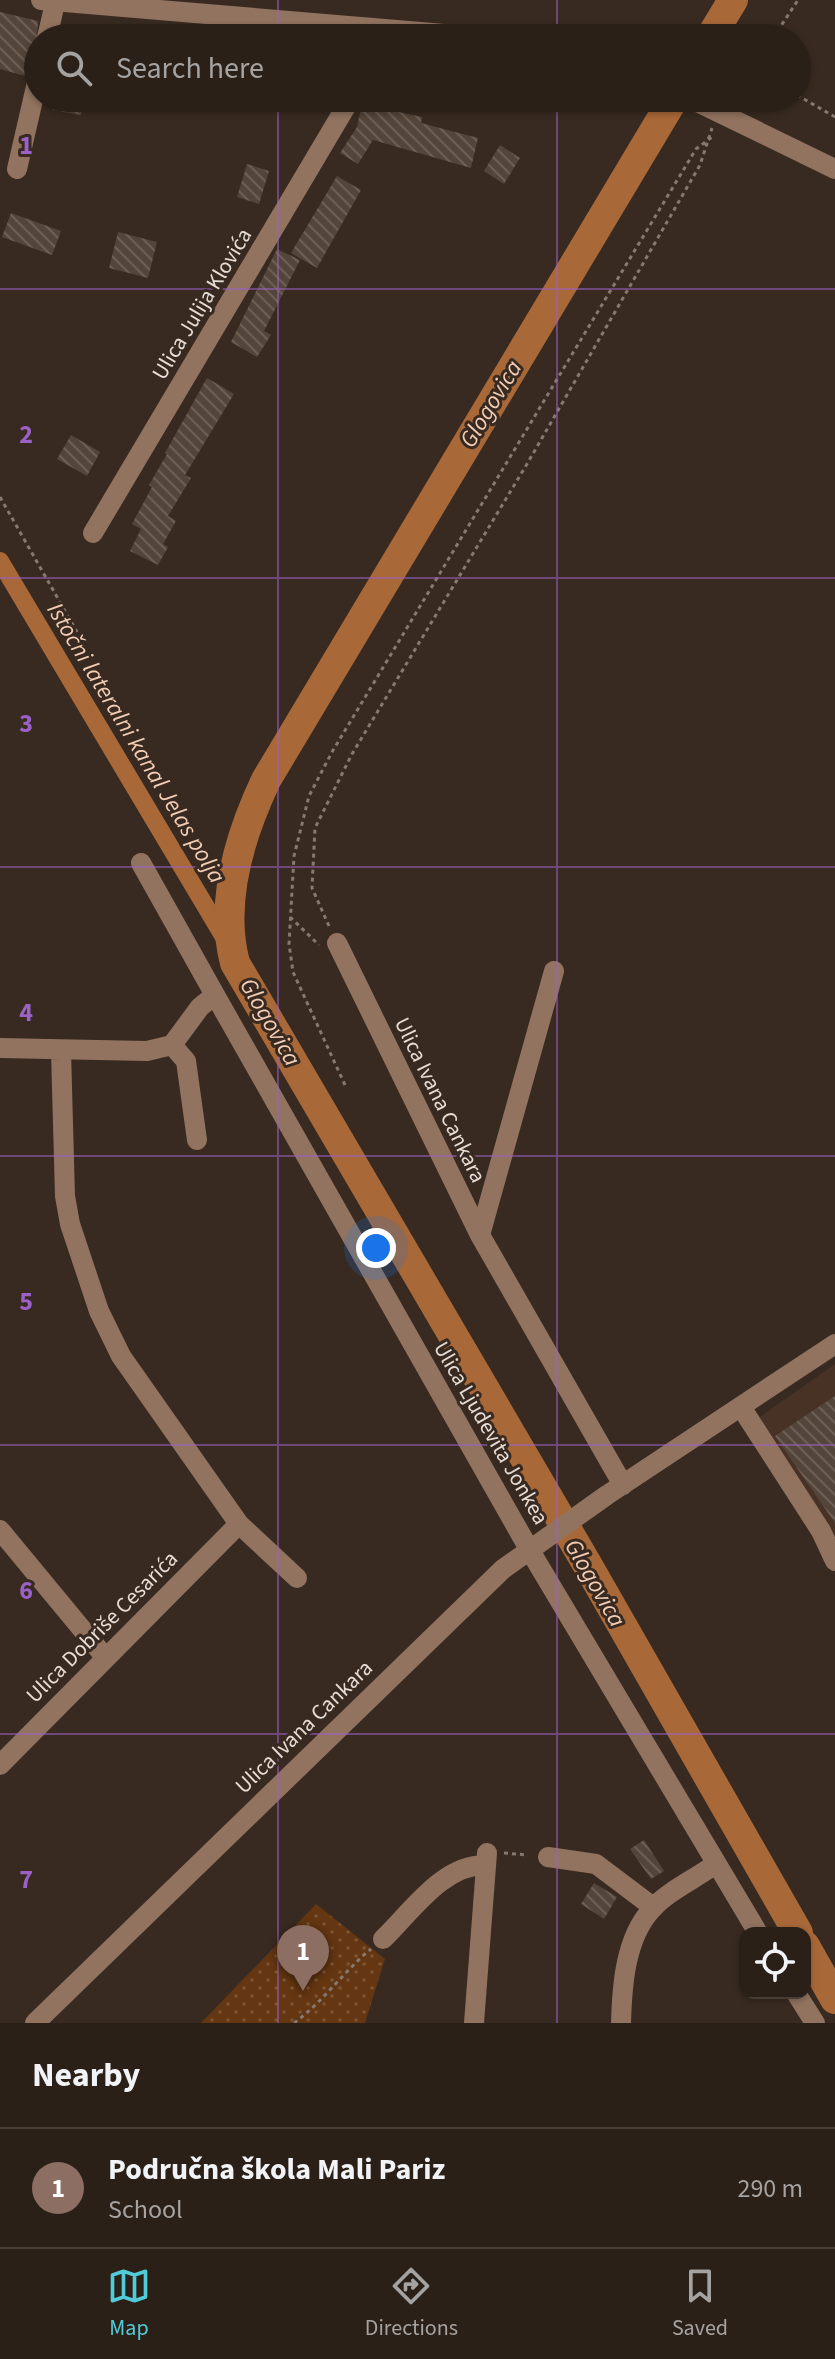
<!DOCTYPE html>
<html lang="en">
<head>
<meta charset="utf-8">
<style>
  body { margin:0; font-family:"Source Sans 3",sans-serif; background:#362d25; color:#f1f3f6 }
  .controls { position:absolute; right:24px; bottom:24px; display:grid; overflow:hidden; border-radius:16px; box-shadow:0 2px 6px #0004 }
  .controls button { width:72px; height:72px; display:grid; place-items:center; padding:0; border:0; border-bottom:2px solid #463e37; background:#2a2018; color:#f1f3f6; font:40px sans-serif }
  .you { position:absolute; left:376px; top:1248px; width:28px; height:28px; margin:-20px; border:6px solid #fff; border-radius:50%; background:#1a73e8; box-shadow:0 0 0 12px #1a73e833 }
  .badge { display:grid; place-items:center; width:52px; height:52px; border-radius:50%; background:#52cbd8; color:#fff; font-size:26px; font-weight:700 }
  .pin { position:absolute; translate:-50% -66px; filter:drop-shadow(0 2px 4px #0008) }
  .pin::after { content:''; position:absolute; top:42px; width:28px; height:24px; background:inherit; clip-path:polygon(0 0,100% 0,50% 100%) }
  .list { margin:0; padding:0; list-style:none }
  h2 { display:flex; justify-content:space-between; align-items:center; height:104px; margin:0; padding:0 32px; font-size:34px }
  h2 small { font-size:26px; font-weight:400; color:#a5a3a2 }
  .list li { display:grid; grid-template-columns:52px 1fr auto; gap:24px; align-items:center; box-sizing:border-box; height:120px; padding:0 32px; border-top:2px solid #463e37 }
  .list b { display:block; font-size:30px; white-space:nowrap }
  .list p { margin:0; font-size:26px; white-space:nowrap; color:#a5a3a2 }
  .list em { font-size:26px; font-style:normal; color:#a5a3a2 }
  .icon { flex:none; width:44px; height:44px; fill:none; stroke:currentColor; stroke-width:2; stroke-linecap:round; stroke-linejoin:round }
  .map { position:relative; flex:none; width:835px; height:2023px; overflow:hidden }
  .search { position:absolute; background:#2a2018; box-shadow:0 2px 6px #0004; left:24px; right:24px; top:24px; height:88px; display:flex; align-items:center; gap:20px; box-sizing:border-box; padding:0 28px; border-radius:44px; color:#a5a3a2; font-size:30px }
  .sheet { height:224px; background:#2a2018 }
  nav { display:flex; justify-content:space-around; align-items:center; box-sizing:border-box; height:112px; border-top:2px solid #463e37; background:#2a2018; font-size:22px; color:#a5a3a2 }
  nav a { display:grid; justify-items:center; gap:4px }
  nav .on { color:#52cbd8 }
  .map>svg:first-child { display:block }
  .built { fill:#473225 }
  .grass { fill:url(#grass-dots) }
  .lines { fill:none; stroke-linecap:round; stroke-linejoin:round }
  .canal { stroke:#a96838; stroke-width:18 }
  .river { stroke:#a96838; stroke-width:30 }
  .building { fill:url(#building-back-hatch) }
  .path { stroke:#857971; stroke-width:3; stroke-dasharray:4 4; stroke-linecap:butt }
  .minor { stroke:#91735f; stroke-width:20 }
  .grid { fill:none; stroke:#9b61c6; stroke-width:2; stroke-opacity:0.55 }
  .labels { text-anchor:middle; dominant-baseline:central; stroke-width:6; stroke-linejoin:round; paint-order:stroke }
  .street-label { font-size:22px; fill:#e7ddd7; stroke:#382a20 }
  .water-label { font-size:24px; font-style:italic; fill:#f3cdb5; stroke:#382a20 }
  .grid-label { font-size:26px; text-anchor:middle; font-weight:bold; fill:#9b61c6; stroke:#382a20; stroke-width:6; stroke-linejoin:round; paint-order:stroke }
</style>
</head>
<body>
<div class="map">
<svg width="835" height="2023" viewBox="0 0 835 2023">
  <defs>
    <pattern id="grass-dots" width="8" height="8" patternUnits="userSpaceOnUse" patternTransform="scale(2)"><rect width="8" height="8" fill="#643611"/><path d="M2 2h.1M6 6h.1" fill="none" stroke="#7a5333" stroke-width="1.8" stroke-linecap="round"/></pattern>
    <pattern id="building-back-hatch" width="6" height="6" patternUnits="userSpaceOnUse" patternTransform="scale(2)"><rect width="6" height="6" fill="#54453a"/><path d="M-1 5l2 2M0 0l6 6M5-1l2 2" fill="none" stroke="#6d5f56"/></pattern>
  </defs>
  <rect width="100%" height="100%" fill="#382a20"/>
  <path class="built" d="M835,1364V1538L757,1419Z"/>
  <path class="grass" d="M316,1904L385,1959L365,2023H201Z"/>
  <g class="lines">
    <path class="canal" d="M0,561L231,949"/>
    <path class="river" d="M710,38L733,0
      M674,98L266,780C240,835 219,902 235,963L587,1564L798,1933
      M805,1946L835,1999"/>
  </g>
  <path class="building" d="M0,12L38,21L37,45L25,76L0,69Z
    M54,98H84L81,115L52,110Z
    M362,104L422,117L421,123L478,138L471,168L373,140L358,164L340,153L357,127Z
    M500,145L520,158L504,184L484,171Z
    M247,164L269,171L259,204L237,197Z
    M337,176L361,190L317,268L291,253Z
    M11,213L61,231L52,255L2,237Z
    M118,232L157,242L148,278L109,268Z
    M277,249L300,260L264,331L271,335L257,357L231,342Z
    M207,378L234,394L185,475L191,478L168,516L176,521L163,544L168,547L158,565L130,551L141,529L132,524L152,487L149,485L167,454L165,453Z
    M71,435L100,452L87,476L57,459Z
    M835,1396V1523L775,1436Z
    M644,1840L664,1871L651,1879L630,1849Z
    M594,1883L617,1897L604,1919L581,1904Z"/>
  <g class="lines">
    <path class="path" d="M773,38L798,0
      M797,95L835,117
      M0,497L77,632
      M290,917L319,945
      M329,926L312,888L315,828L352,754L527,464L700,165L712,128
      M345,1085L293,972L289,944L294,856L309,796L332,752L696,149L712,137
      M504,1853L528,1855
      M294,2023C323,2002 343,1972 371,1949"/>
    <path class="minor" d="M41,0L492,38
      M47,38L55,3
      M689,98L835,169
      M17,169L38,78
      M93,533L351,98
      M141,863L215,995
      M337,943L480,1235L623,1485
      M172,1045L200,1007L215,995L529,1549L758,1933
      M172,1045L186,1061L197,1140
      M0,1048L147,1051L172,1045
      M61,1051L65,1196L70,1224L99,1311L121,1356L239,1524L297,1578
      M480,1235L554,971
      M741,1407L821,1531L835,1561
      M0,1530L105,1657
      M0,1765L239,1524
      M548,1857L596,1864L653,1907
      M383,1939C412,1911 443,1864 486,1865
      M796,1993L815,2023
      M35,2023L503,1569L607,1495L835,1344
      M474,2023L487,1853
      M621,2023C622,1986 625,1938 652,1909C668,1891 695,1879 714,1865"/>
  </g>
  <path class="grid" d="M278,0V38M557,0V38M278,98V2023M557,98V2023M0,289H835M0,578H835M0,867H835M0,1156H835M0,1445H835M0,1734H835"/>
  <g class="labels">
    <g class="street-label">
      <text transform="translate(202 304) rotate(-59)">Ulica Julija Klovića</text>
      <text transform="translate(440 1100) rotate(64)">Ulica Ivana Cankara</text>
      <text transform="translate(491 1433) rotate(60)">Ulica Ljudevita Jonkea</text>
      <text transform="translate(102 1627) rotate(-45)">Ulica Dobriše Cesarića</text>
      <text transform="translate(304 1727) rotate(-44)">Ulica Ivana Cankara</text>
    </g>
    <g class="water-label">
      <text transform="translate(491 404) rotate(-59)">Glogovica</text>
      <text transform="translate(136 743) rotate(59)">Istočni lateralni kanal Jelas polja</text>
      <text transform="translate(270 1022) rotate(60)">Glogovica</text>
      <text transform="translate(595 1583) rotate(60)">Glogovica</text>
    </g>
  </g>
  <g class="grid-label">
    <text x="26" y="154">1</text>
    <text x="26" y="443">2</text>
    <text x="26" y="732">3</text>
    <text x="26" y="1021">4</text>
    <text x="26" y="1310">5</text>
    <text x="26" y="1599">6</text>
    <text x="26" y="1888">7</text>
  </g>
</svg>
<div class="controls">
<button><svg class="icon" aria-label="locate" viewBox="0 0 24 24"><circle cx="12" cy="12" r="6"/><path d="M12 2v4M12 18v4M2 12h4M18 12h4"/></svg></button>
</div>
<div class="you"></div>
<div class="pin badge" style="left:303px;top:1991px;background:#8d6e63">1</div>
<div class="search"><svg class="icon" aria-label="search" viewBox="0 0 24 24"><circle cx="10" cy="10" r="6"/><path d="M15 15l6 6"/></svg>Search here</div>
</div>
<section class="sheet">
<h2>Nearby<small></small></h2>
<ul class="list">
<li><span class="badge" style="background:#8d6e63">1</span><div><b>Područna škola Mali Pariz</b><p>School</p></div><em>290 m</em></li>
</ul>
</section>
<nav>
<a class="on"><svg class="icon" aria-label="map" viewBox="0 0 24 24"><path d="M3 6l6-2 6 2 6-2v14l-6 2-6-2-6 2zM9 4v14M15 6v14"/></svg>Map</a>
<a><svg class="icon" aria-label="directions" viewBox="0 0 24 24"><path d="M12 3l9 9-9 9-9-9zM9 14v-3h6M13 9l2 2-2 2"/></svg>Directions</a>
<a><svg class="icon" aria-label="saved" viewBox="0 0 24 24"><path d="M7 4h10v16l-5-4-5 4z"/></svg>Saved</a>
</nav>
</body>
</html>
